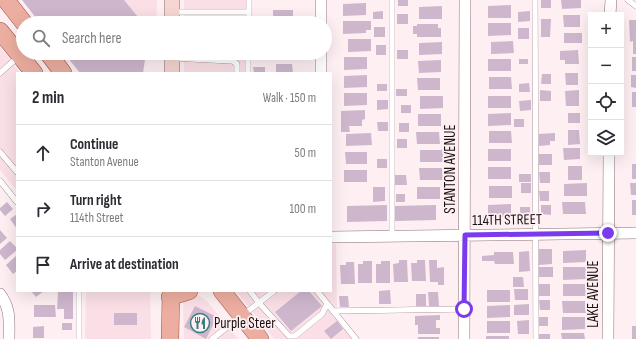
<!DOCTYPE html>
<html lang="en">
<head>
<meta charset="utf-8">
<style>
  body { margin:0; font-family:"Sofia Sans Condensed",sans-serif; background:#f2f2f3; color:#2b2b33 }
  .controls { position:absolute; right:12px; top:12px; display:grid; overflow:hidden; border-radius:0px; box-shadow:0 4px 16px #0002 }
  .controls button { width:36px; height:36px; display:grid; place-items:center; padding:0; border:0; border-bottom:1px solid #e1e1e2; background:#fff; color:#2b2b33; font:20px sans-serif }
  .stop { position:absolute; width:12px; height:12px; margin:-9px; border:3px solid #7c3aed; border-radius:50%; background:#fff }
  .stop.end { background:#7c3aed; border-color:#fff; box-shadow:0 1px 4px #0008 }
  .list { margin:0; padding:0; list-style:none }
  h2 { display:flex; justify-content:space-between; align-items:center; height:52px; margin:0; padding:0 16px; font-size:17px }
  h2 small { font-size:13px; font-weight:400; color:#7c7c81 }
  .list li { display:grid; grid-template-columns:26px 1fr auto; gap:12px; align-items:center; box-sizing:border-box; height:56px; padding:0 16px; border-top:1px solid #e1e1e2 }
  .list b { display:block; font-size:15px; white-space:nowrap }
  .list p { margin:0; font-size:13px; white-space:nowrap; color:#7c7c81 }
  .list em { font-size:13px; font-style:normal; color:#7c7c81 }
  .icon { flex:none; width:22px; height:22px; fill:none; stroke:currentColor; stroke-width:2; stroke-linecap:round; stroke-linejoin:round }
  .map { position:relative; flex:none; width:636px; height:339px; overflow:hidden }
  .search { position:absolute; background:#fff; box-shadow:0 4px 16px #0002; left:16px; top:16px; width:316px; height:44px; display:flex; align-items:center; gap:10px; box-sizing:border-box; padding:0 14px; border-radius:22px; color:#7c7c81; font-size:15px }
  .panel { position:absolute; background:#fff; box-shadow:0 4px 16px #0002; left:16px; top:72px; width:316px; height:220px; border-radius:0px }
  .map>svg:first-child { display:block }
  .built { fill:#fae0e6 }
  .building { fill:#ceb7cd }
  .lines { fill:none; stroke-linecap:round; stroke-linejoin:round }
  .lane-casing { stroke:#8e6f78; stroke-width:6 }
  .street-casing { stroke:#8e6f78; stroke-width:12 }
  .secondary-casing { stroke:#8e6f78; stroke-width:16 }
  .primary-casing { stroke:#9b5446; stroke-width:18 }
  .lane { stroke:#fff; stroke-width:5.5 }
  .street { stroke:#fff; stroke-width:11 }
  .secondary { stroke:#f5d6d0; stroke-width:15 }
  .primary { stroke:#ecaea0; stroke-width:17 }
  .route { stroke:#7c3aed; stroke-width:5 }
  .labels { text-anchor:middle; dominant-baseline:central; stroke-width:3.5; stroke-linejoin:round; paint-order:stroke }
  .street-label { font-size:15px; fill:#1c1114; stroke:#fdeff2 }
  .poi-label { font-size:15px; fill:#1c1114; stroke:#fdeff2; text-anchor:start }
</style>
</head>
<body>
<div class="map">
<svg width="636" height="339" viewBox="0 0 636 339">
  <rect width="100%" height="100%" fill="#fdeff2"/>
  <path class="built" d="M23,0H157L156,23H41Z
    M184,0H251V23H184Z
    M0,47L20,73H17V191L0,170Z
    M184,53H251V73H184Z
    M336,243L337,311L360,339H274L236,291H331V244Z
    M86,291H150L151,339H85Z
    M198,295L207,301L238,339H184L183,301L190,297Z"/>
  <path class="building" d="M22,0H124L143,23H40Z
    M398,0H408V6H398Z
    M541,0H551V8H541Z
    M561,0H581V8L562,9Z
    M366,3V15L343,16V4Z
    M511,5V18H488V6Z
    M442,6V19H419V7Z
    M273,10H293V16H295V21L273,22Z
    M383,11V19H373V12Z
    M530,11V21L518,22V12Z
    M397,14H408V24H397Z
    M563,15H580V27H564Z
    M262,16V23H252V17Z
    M541,19H551L550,37H541Z
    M629,20H636V54H633V41L630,42Z
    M343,21H371V30H366V33L343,34Z
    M488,23H511V35L488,36Z
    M417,24H438V28H441V37H417V34H413V26H417Z
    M374,27H385V37H374Z
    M518,28H529V39H518Z
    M564,33H582V43H564Z
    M348,39H371V51L348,52Z
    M513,41L514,53L491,54V42Z
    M442,42V54L419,55V43Z
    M376,45H386V55H376Z
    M397,50H408V59H397Z
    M578,50L579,64H565V60H560V51Z
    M64,53H146L143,73H80Z
    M278,53H293V57H278Z
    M344,57H367V69L344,70Z
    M632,57H636V71H632Z
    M488,59H511V71H488Z
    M519,59H528V64H519Z
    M441,60V72L419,73L418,61Z
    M276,64H292L293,73H276Z
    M253,67H265V73H254Z
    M565,73H578V85H566Z
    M542,74H551V84H541Z
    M367,75V87L344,88V76Z
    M631,75H636V88L631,87Z
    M489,77H511L512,89H489Z
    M417,78H440V90H418Z
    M529,83L530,92H519V84Z
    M377,84H387V91H377Z
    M396,89H407V96H396Z
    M540,90L551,91V101H540Z
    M579,90V106H566L565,91Z
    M632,92H636V107H632Z
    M344,93H367V105L344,106Z
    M420,96H443V108L420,109Z
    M488,96H511V108H488Z
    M377,100H388V109L377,110Z
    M531,100V110L520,111L519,101Z
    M401,105H411V113H401Z
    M365,110V119L362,120V126H349L350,132H341V111Z
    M511,113V125L488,126V114Z
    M568,113H580V123H568Z
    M418,114H441V126H418Z
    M514,119H524V127H514Z
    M377,122H388V131H378Z
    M399,123H409V132H399Z
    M568,130H579L580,144L568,145Z
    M489,131H511L512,143H489Z
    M416,132H439L440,144H417Z
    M371,133L372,145L346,146V134Z
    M555,133V141H550V145L539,146V134Z
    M397,139H407V148H397Z
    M563,148H580V159L564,160Z
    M488,149H511V161H488Z
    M420,150H443V162H420Z
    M345,152H367V164H346Z
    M539,154H552V165H539Z
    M377,159H387V168H377Z
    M632,164H636V179H632Z
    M568,166H582V180H568Z
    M488,167H511V179H488Z
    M419,168H442L443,180H420Z
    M344,170H367V182H344Z
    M539,172H550V183H540Z
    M519,174H531V182H519Z
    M394,175H406L407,185H395Z
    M521,183H531V193H521Z
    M587,183V196H564V184Z
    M630,183H636V195H631Z
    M489,186H512V198H489Z
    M373,187H385V201L373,202Z
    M417,187H440V199H417Z
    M539,191H549V201H540Z
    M396,194H405V202H396Z
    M632,200H636V215H632Z
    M7,202L13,209L5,216L0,210V208Z
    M562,202H585L586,214H563Z
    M511,204V217H488V205Z
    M387,205V221L347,222V206Z
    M436,205V220L395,221V206Z
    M541,205H551V215L541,214Z
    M520,207H530V218H520Z
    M17,214V229L10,219Z
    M0,230L7,238L0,244Z
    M10,241L17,248V250L5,260L0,254V250Z
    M539,249H552V264L539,265Z
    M586,250V262L563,263V251Z
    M529,251L530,271L519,272V252Z
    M494,252H513L514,264H495L494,261H482V256L494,255Z
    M17,255V271L13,274L6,265Z
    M399,260H407L408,282H394L393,264L399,263Z
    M417,260H425L426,281H412L411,263H417Z
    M429,260H437V268L444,267V285H438V282H430Z
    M363,261H372V283H358V264H363Z
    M381,261H390V283H376V264H381Z
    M346,262H354L355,284H341L340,265H346Z
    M539,267H553V277H539Z
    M563,267H586V279L563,280Z
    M513,277H523L524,287H513Z
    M539,284H550V296H539Z
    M563,284H585L586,296H563Z
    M514,289H528V300H515Z
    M390,290L391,304H379V291Z
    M487,290H510V302H487Z
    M31,291H44L36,297Z
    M301,291H309L322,306L291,331L275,312Z
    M58,292H73V319H64V309H57Z
    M428,292H438L439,306H429Z
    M416,294H426V306H416Z
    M339,296H348L349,307H340Z
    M539,300H550V310H540Z
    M562,301H585L586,313H563Z
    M529,304V315H514V305Z
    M34,305H55L56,317H34Z
    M510,305V317L487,318V306Z
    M195,306L217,317L206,339L184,327Z
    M114,313H137V325H114Z
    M440,315V320H436V328H440V334H418V325H415V316Z
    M539,317H548V326H539Z
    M562,317H585V329L562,330Z
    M529,320V334H518L517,321Z
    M337,321L343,329L331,339L324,331Z
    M487,321H510V333H487Z
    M62,323H72V330H62Z
    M44,326V338H33V327Z
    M632,326H636V339H632Z
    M561,333H584L585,339H562Z
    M539,334H550V339H539Z
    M486,336H509V339H486Z
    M418,337H439V339H418Z"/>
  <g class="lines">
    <defs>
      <path id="lane" d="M535,0L536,339
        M628,0L636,6
        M172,12H249
        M249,23V0
        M173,58L233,61L237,64V73
        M0,73L18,57
        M248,73V53
        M0,152L17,172
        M0,181L17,202
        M392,236V0
        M79,291V339
        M250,291L259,303L289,336H295L322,314L327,304
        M317,291L356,339
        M333,311L464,309
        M212,339L274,291"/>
      <path id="street" d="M610,15L611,0
        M321,23V0
        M321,73V53
        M331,237L636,233
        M0,294C11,309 9,321 9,339
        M464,339L465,0
        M608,339L609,153"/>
      <path id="secondary" d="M172,23V0
        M172,73V53"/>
      <path id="primary" d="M6,0L24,23
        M0,31L34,73
        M48,53L63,73
        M222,291L260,339
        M170,297L189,291
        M170,339L171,291"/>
    </defs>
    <use href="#lane" class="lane-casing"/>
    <use href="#street" class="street-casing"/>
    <use href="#secondary" class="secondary-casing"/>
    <use href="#primary" class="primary-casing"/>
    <use href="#lane" class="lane"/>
    <use href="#street" class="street"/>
    <use href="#secondary" class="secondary"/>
    <use href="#primary" class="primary"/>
  </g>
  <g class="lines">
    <path class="route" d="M464,309L465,235L608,233"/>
  </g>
  <defs>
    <symbol id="restaurant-ring" viewBox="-11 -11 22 22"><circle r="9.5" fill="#fdeff2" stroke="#37807f" stroke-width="1.5"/><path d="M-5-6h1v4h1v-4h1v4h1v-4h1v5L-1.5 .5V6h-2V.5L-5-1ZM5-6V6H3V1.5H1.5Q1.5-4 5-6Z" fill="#37807f"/></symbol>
  </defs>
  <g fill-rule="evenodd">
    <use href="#restaurant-ring" x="189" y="312" width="22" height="22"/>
  </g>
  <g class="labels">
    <g class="street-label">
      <text transform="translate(450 169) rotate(-90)">STANTON AVENUE</text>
      <text transform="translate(507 220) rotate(-1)">114TH STREET</text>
      <text transform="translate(593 294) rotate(-90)">LAKE AVENUE</text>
    </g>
    <g class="poi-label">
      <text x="214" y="323">Purple Steer</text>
    </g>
  </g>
</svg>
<div class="controls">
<button>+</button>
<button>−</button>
<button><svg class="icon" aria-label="locate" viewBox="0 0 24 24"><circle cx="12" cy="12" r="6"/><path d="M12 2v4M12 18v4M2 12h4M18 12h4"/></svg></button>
<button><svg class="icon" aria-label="layers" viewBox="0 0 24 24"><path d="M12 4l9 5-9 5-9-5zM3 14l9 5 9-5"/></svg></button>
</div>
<div class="stop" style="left:464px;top:309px"></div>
<div class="stop end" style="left:608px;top:233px"></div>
<div class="search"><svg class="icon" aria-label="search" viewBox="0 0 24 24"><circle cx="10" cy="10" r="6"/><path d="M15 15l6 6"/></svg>Search here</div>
<section class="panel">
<h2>2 min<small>Walk · 150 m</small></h2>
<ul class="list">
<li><svg class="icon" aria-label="ahead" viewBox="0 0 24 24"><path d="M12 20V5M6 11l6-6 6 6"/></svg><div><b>Continue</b><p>Stanton Avenue</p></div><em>50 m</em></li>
<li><svg class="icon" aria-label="right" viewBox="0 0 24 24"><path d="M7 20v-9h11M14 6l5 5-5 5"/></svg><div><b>Turn right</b><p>114th Street</p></div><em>100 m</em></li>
<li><svg class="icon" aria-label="arrive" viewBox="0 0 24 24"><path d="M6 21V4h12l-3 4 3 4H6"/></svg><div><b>Arrive at destination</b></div></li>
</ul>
</section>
</div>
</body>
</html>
